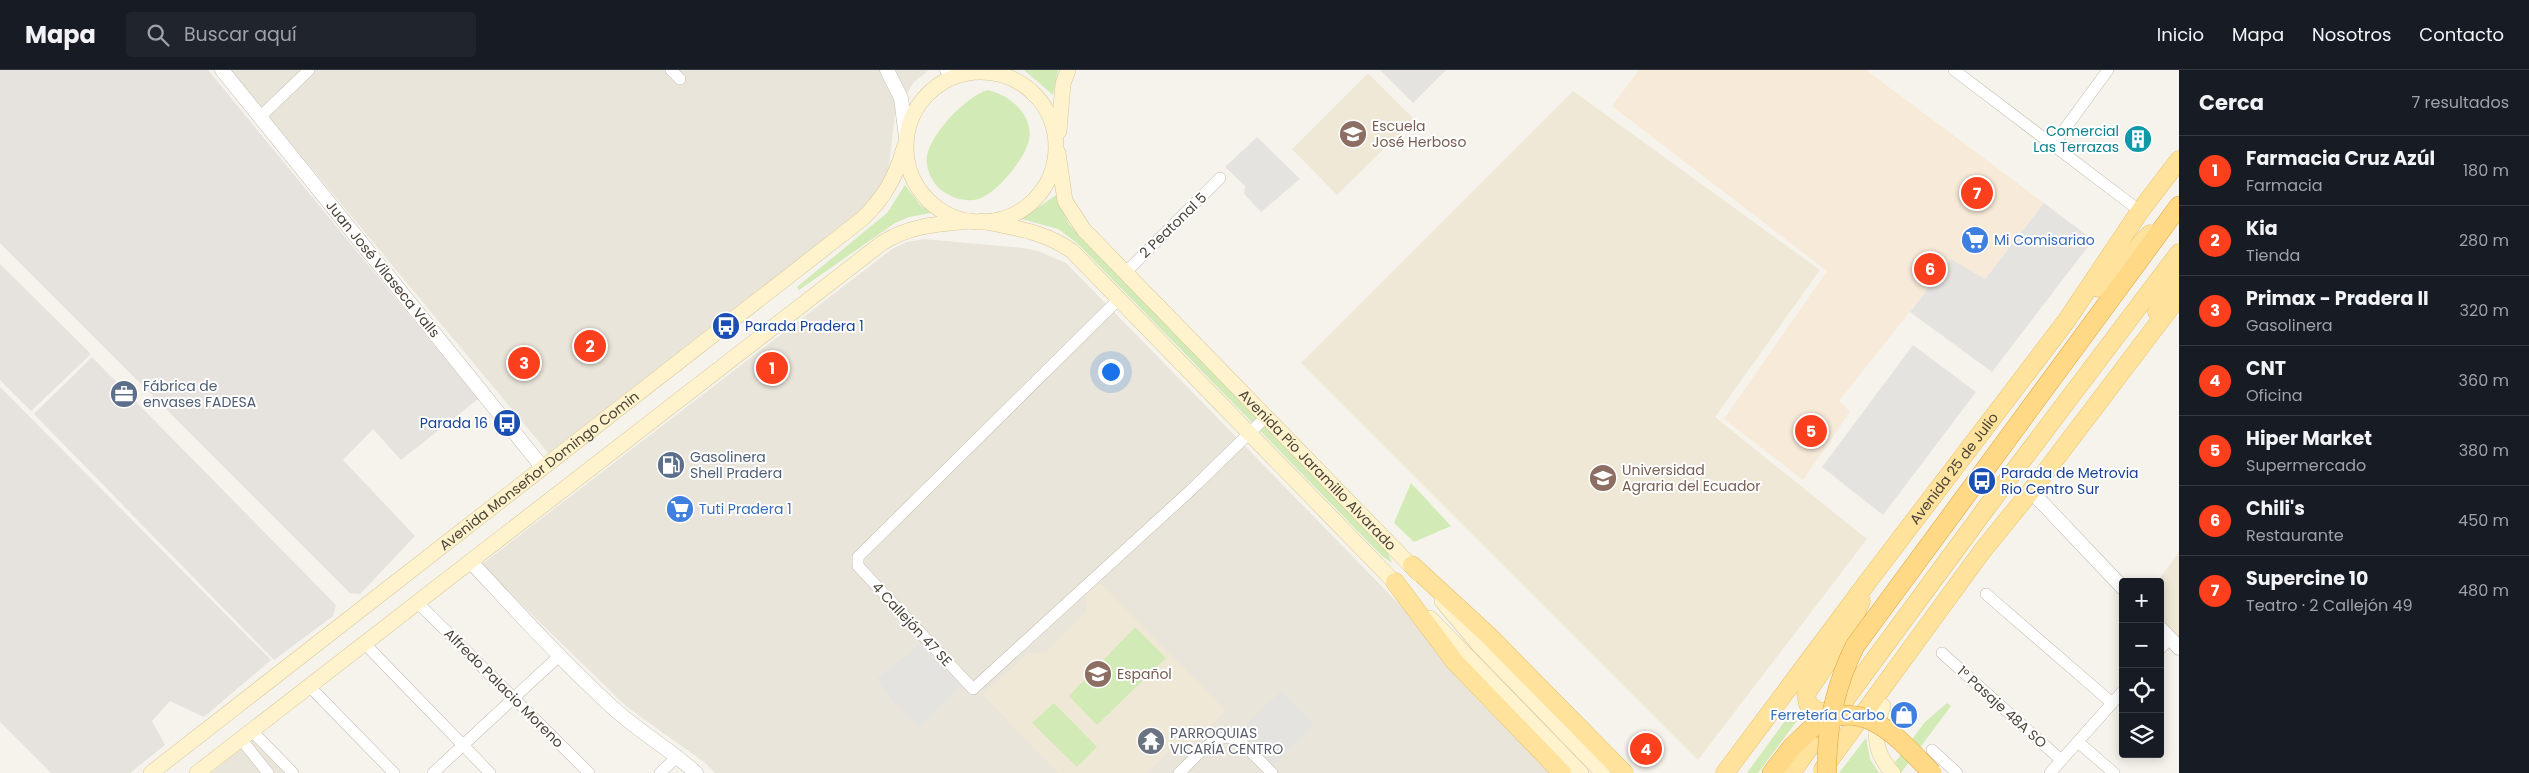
<!DOCTYPE html>
<html lang="es">
<head>
<meta charset="utf-8">
<style>
  body { margin:0; font-family:Poppins,sans-serif; background:#20242c; color:#f1f3f6 }
  .controls { position:absolute; right:15px; bottom:15px; display:grid; overflow:hidden; border-radius:5px; box-shadow:0 2px 12px #0003 }
  .controls button { width:45px; height:45px; display:grid; place-items:center; padding:0; border:0; border-bottom:1px solid #363941; background:#171b24; color:#f1f3f6; font:25px sans-serif }
  .you { position:absolute; left:1110px; top:301px; width:18px; height:18px; margin:-12px; border:4px solid #fff; border-radius:50%; background:#1a73e8; box-shadow:0 0 0 8px #1a73e833 }
  .badge { display:grid; place-items:center; width:32px; height:32px; border-radius:50%; background:#fc3f1d; color:#fff; font-size:16px; font-weight:700 }
  .pin { position:absolute; translate:-50% -50%; border:2px solid #fff; box-shadow:0 1px 5px #0006 }
  .list { margin:0; padding:0; list-style:none }
  h2 { display:flex; justify-content:space-between; align-items:center; height:65px; margin:0; padding:0 20px; font-size:21px }
  h2 small { font-size:16px; font-weight:400; color:#9ea1a6 }
  .list li { display:grid; grid-template-columns:32px 1fr auto; gap:15px; align-items:center; box-sizing:border-box; height:70px; padding:0 20px; border-top:1px solid #363941 }
  .list b { display:block; font-size:19px; white-space:nowrap }
  .list p { margin:0; font-size:16px; white-space:nowrap; color:#9ea1a6 }
  .list em { font-size:16px; font-style:normal; color:#9ea1a6 }
  .icon { flex:none; width:28px; height:28px; fill:none; stroke:currentColor; stroke-width:2; stroke-linecap:round; stroke-linejoin:round }
  .map { position:relative; flex:none; width:2179px; height:703px; overflow:hidden }
  header { display:flex; align-items:center; gap:30px; box-sizing:border-box; height:70px; padding:0 25px; background:#171b24; border-bottom:1px solid #363941 }
  header strong { font-size:24px }
  nav { display:flex; gap:28px; margin-inline-start:auto; font-size:18px }
  .search { width:350px; height:45px; background:#20242c; display:flex; align-items:center; gap:12px; box-sizing:border-box; padding:0 18px; border-radius:5px; color:#9ea1a6; font-size:19px }
  main { display:flex }
  aside { flex:1; background:#171b24 }
  .map>svg:first-child { display:block }
  .residential { fill:#eae5da }
  .commercial { fill:#f7ead8 }
  .industrial { fill:#e6e2dd }
  .education { fill:#efe8d6 }
  .green { fill:#d2eab5 }
  .parking { fill:#e5e3e0 }
  .lines { fill:none; stroke-linecap:round; stroke-linejoin:round }
  .minor-casing { stroke:#c2bbae; stroke-width:12 }
  .tertiary-casing { stroke:#c2bbae; stroke-width:15 }
  .secondary-casing { stroke:#d6c79b; stroke-width:16 }
  .primary-casing { stroke:#e6c16a; stroke-width:19 }
  .trunk-casing { stroke:#e0a43c; stroke-width:20 }
  .minor { stroke:#fff; stroke-width:11 }
  .tertiary { stroke:#fff; stroke-width:14 }
  .secondary { stroke:#fff3cd; stroke-width:15 }
  .primary { stroke:#ffe39c; stroke-width:18 }
  .trunk { stroke:#ffd985; stroke-width:19 }
  .trunk-bridge-casing { stroke:#e0a43c; stroke-width:20; stroke-linecap:butt }
  .trunk-bridge { stroke:#ffd985; stroke-width:19 }
  .labels { text-anchor:middle; dominant-baseline:central; stroke-width:4; stroke-linejoin:round; paint-order:stroke }
  .education-label { font-size:14px; fill:#785e54; stroke:#fff; text-anchor:start }
  .culture-label { font-size:14px; fill:#0d838f; stroke:#fff; text-anchor:end }
  .street-label { font-size:14px; fill:#4b4439; stroke:#fff }
  .shop-label { font-size:14px; fill:#366cbe; stroke:#fff; text-anchor:start }
  .transit-label { font-size:14px; fill:#164399; stroke:#fff; text-anchor:start }
  .service-label { font-size:14px; fill:#4e5e75; stroke:#fff; text-anchor:start }
  .worship-label { font-size:14px; fill:#5b616d; stroke:#fff; text-anchor:start }
</style>
</head>
<body>
<header>
<strong>Mapa</strong>
<div class="search"><svg class="icon" aria-label="search" viewBox="0 0 24 24"><circle cx="10" cy="10" r="6"/><path d="M15 15l6 6"/></svg>Buscar aquí</div>
<nav><a>Inicio</a><a>Mapa</a><a>Nosotros</a><a>Contacto</a></nav>
</header>
<main>
<div class="map">
<svg width="2179" height="703" viewBox="0 0 2179 703">
  <rect width="100%" height="100%" fill="#f6f3ec"/>
  <path class="residential" d="M230,0H929L914,12L895,44L888,105L876,126L832,165L549,384Z
    M924,169L1023,178L1038,181L1066,193L1407,542L1476,628L1551,703H715L704,692L627,637L481,495L892,179L907,172Z
    M252,670L285,703H211Z"/>
  <path class="commercial" d="M1639,0H1866L2044,133L1984,210L1951,190L1839,331L1850,342L1803,410L1724,349L1827,201L1612,36Z"/>
  <path class="industrial" d="M0,0H208L478,329L401,390L373,359L343,390L415,466L360,524L350,523L0,173Z
    M0,194L91,284L31,341L0,310Z
    M92,287L336,535L333,546L274,590L34,344Z
    M0,317L271,590L204,647L170,631L152,651L165,675L130,703H51L0,652Z"/>
  <path class="education" d="M1368,3L1414,49L1337,125L1292,79Z
    M1573,21L1820,200L1715,347L1867,469L1698,690L1301,293Z
    M2179,482V568L2160,547V512H2157Z
    M1099,512L1226,641L1189,678L1174,677L1147,703H1058L983,625L1028,583H1045L1086,542L1087,524Z"/>
  <path class="green" d="M1024,0H1058L1053,25Z
    M987,20C1009,24 1034,45 1029,70C1025,89 998,121 981,128C969,133 954,129 944,122C933,115 925,99 927,86C931,63 966,27 987,20Z
    M905,115L920,135L931,143L909,147L895,153L799,220L797,217L887,143Z
    M1056,125L1069,154L1082,169L1240,328L1387,481L1392,493L1382,486L1077,173L1058,159L1022,149Z
    M1411,413L1451,456L1414,472L1394,453Z
    M1135,557L1166,588L1097,655L1069,626Z
    M1054,633L1097,677L1077,697L1032,653Z
    M1947,633L1951,636L1901,703H1887L1925,652Z
    M1790,644L1797,651L1758,703H1747Z
    M1866,668L1870,689L1879,703H1839Z"/>
  <path class="parking" d="M1380,0H1446L1413,33Z
    M1257,67L1300,109L1261,142L1244,124L1245,116L1225,97Z
    M2044,133L2093,170L1992,302L1910,242L1951,189L1985,209Z
    M1913,275L1976,322L1883,445L1822,397Z
    M921,574L961,615L919,658L892,631L877,608Z
    M1281,621L1314,655L1272,696L1239,662Z"/>
  <g class="lines">
    <defs>
      <path id="minor" d="M671,0L680,9
        M1954,0L2140,141
        M260,47L309,0
        M2053,75L2108,0
        M1126,202L1220,108
        M1119,229L858,487V496L973,619L1191,420L1267,346
        M1986,524L2112,633
        M418,533L589,703
        M365,574L490,703
        M2160,579L2170,568
        M1942,583L2061,690
        M310,617L394,703
        M252,661L293,703
        M241,669L268,703
        M2078,672L2114,703
        M1932,680L1957,703
        M433,703L559,586
        M660,703L678,686
        M1179,703C1195,689 1218,655 1241,672L1272,703
        M2050,703L2123,621"/>
      <path id="tertiary" d="M222,0L543,398
        M887,0L901,28L906,67
        M947,0L973,2
        M2031,421L2123,518
        M470,491C517,541 562,591 612,637C638,661 670,679 696,703
        M2160,558L2179,578"/>
      <g id="secondary">
        <circle cx="981" cy="77" r="75"/>
        <path d="M1059,61L1063,14L1068,0"/>
        <path id="s1" d="M1058,83L1065,131L1084,160L1419,504"/>
        <path d="M981,151C1014,158 1044,161 1072,181L1403,521"/>
        <path d="M1442,531L1478,574L1603,703"/>
        <path d="M1430,548L1581,703"/>
        <path d="M1883,636C1873,662 1873,682 1893,703"/>
        <path id="s2" d="M151,703L862,149C884,128 896,107 904,78"/>
        <path d="M197,703L882,173C910,155 939,154 971,151"/>
      </g>
      <g id="primary">
        <path d="M2099,218L2150,164"/>
        <path d="M2157,242L2179,197"/>
        <path d="M1412,495L1488,565L1624,703"/>
        <path d="M1395,512L1455,592L1562,703"/>
        <path d="M1837,632L1830,640L1820,643L1808,634L1806,624L1848,562L1861,531"/>
        <path d="M1823,699L1983,480L2031,421L2179,226"/>
        <path id="s3" d="M1725,703L1872,506L2067,250L2140,141L2179,90"/>
        <path d="M1791,703L1984,441L2179,183"/>
      </g>
      <path id="trunk" d="M2020,352L2179,136
        M1772,703L1792,677L1810,660"/>
    </defs>
    <use href="#minor" class="minor-casing"/>
    <use href="#tertiary" class="tertiary-casing"/>
    <use href="#secondary" class="secondary-casing"/>
    <use href="#primary" class="primary-casing"/>
    <use href="#trunk" class="trunk-casing"/>
    <use href="#minor" class="minor"/>
    <use href="#tertiary" class="tertiary"/>
    <use href="#secondary" class="secondary"/>
    <use href="#primary" class="primary"/>
    <use href="#trunk" class="trunk"/>
    <defs>
      <path id="trunk-bridge" d="M1810,660C1861,621 1898,668 1932,703
        M1827,703C1826,658 1835,616 1855,576L2020,352"/>
    </defs>
    <use href="#trunk-bridge" class="trunk-bridge-casing"/>
    <use href="#trunk-bridge" class="trunk-bridge"/>
  </g>
  <defs>
    <symbol id="school-disc" viewBox="-11 -11 22 22"><circle r="9.5" fill="#8d6e63" stroke="#fff"/><path d="M0-5L7-2L0 1L-7-2ZM-4 1L0 2.5L4 1V4Q0 6-4 4Z" fill="#fff"/></symbol>
    <symbol id="building-disc" viewBox="-11 -11 22 22"><circle r="9.5" fill="#0f9aa8" stroke="#fff"/><path d="M-4-6H4V6H1V3H-1V6H-4ZM-2.5-4.3h1.7v1.8h-1.7ZM.8-4.3h1.7v1.8H.8ZM-2.5-1h1.7V.8h-1.7ZM.8-1h1.7V.8H.8Z" fill="#fff"/></symbol>
    <symbol id="supermarket-disc" viewBox="-11 -11 22 22"><circle r="9.5" fill="#3f7fe0" stroke="#fff"/><path d="M-6-5.5h2.5l.6 2H6L4.5 2H-2.5L-4.4-4H-6ZM-1.5 3.2a1.3 1.3 0 1 0 .1 0ZM3 3.2a1.3 1.3 0 1 0 .1 0Z" fill="#fff"/></symbol>
    <symbol id="bus-disc" viewBox="-11 -11 22 22"><circle r="9.5" fill="#1a4fb4" stroke="#fff"/><path d="M-5-6H5V4H4V6H2V4H-2V6H-4V4H-5ZM-3.5-4V0h7V-4ZM-3.5 1.2v1.5H-2V1.2ZM2 1.2v1.5H3.5V1.2Z" fill="#fff"/></symbol>
    <symbol id="office-disc" viewBox="-11 -11 22 22"><circle r="9.5" fill="#5c6f8a" stroke="#fff"/><path d="M-6-3h4V-5.5h4V-3h4V5H-6ZM-1-4.5V-3h2v-1.5ZM-6 0V1H6V0Z" fill="#fff"/></symbol>
    <symbol id="fuel-disc" viewBox="-11 -11 22 22"><circle r="9.5" fill="#5c6f8a" stroke="#fff"/><path d="M-5.5-6h7V0h2V4h1.3V-2.5L3-4.5l.8-.8L6-3V5H2.5V1h-1V6h-7ZM-4.2-4.7v3.2H.2V-4.7Z" fill="#fff"/></symbol>
    <symbol id="university-disc" viewBox="-11 -11 22 22"><circle r="9.5" fill="#8d6e63" stroke="#fff"/><path d="M0-5L7-2L0 1L-7-2ZM-4 1L0 2.5L4 1V4Q0 6-4 4Z" fill="#fff"/></symbol>
    <symbol id="shop-disc" viewBox="-11 -11 22 22"><circle r="9.5" fill="#3f7fe0" stroke="#fff"/><path d="M-5-2.5h2.3a2.7 3.5 0 0 1 5.4 0H5L5.5 6h-11ZM-1.5-2.5h3a1.5 2.3 0 0 0-3 0Z" fill="#fff"/></symbol>
    <symbol id="temple-disc" viewBox="-11 -11 22 22"><circle r="9.5" fill="#6b7280" stroke="#fff"/><path d="M0-6L5-2H3V0L6.5 2.5H4V6H1.5V3h-3V6H-4V2.5H-6.5L-3 0V-2H-5Z" fill="#fff"/></symbol>
  </defs>
  <g fill-rule="evenodd">
    <use href="#school-disc" x="1337" y="48" width="32" height="32"/>
    <use href="#building-disc" x="2122" y="53" width="32" height="32"/>
    <use href="#supermarket-disc" x="1959" y="154" width="32" height="32"/>
    <use href="#bus-disc" x="710" y="240" width="32" height="32"/>
    <use href="#office-disc" x="108" y="308" width="32" height="32"/>
    <use href="#bus-disc" x="491" y="337" width="32" height="32"/>
    <use href="#fuel-disc" x="655" y="379" width="32" height="32"/>
    <use href="#university-disc" x="1587" y="392" width="32" height="32"/>
    <use href="#bus-disc" x="1966" y="395" width="32" height="32"/>
    <use href="#supermarket-disc" x="664" y="423" width="32" height="32"/>
    <use href="#university-disc" x="1082" y="588" width="32" height="32"/>
    <use href="#shop-disc" x="1888" y="629" width="32" height="32"/>
    <use href="#temple-disc" x="1135" y="655" width="32" height="32"/>
  </g>
  <g class="labels">
    <g class="education-label">
      <text x="1372" y="56">Escuela<tspan x="1372" dy="16">José Herboso</tspan></text>
      <text x="1622" y="400">Universidad<tspan x="1622" dy="16">Agraria del Ecuador</tspan></text>
      <text x="1117" y="604">Español</text>
    </g>
    <g class="culture-label">
      <text x="2119" y="61">Comercial<tspan x="2119" dy="16">Las Terrazas</tspan></text>
    </g>
    <g class="street-label">
      <text transform="translate(1173 155) rotate(-44)">2 Peatonal 5</text>
      <text transform="translate(383 199) rotate(51)">Juan José Vilaseca Valls</text>
      <text stroke="none"><textPath href="#s3" startOffset="381">Avenida 25 de Julio</textPath></text>
      <text stroke="none"><textPath href="#s1" startOffset="418">Avenida Pío Jaramillo Alvarado</textPath></text>
      <text stroke="none"><textPath href="#s2" startOffset="492">Avenida Monseñor Domingo Comin</textPath></text>
      <text transform="translate(912 554) rotate(47)">4 Callejón 47 SE</text>
      <text transform="translate(504 618) rotate(45)">Alfredo Palacio Moreno</text>
      <text transform="translate(2002 637) rotate(42)">1° Pasaje 48A SO</text>
    </g>
    <g class="shop-label">
      <text x="1994" y="170">Mi Comisariao</text>
      <text x="699" y="439">Tuti Pradera 1</text>
      <text x="1885" y="645" text-anchor="end">Ferretería Carbo</text>
    </g>
    <g class="transit-label">
      <text x="745" y="256">Parada Pradera 1</text>
      <text x="488" y="353" text-anchor="end">Parada 16</text>
      <text x="2001" y="403">Parada de Metrovia<tspan x="2001" dy="16">Rio Centro Sur</tspan></text>
    </g>
    <g class="service-label">
      <text x="143" y="316">Fábrica de<tspan x="143" dy="16">envases FADESA</tspan></text>
      <text x="690" y="387">Gasolinera<tspan x="690" dy="16">Shell Pradera</tspan></text>
    </g>
    <g class="worship-label">
      <text x="1170" y="663">PARROQUIAS<tspan x="1170" dy="16">VICARÍA CENTRO</tspan></text>
    </g>
  </g>
</svg>
<div class="controls">
<button>+</button>
<button>−</button>
<button><svg class="icon" aria-label="locate" viewBox="0 0 24 24"><circle cx="12" cy="12" r="6"/><path d="M12 2v4M12 18v4M2 12h4M18 12h4"/></svg></button>
<button><svg class="icon" aria-label="layers" viewBox="0 0 24 24"><path d="M12 4l9 5-9 5-9-5zM3 14l9 5 9-5"/></svg></button>
</div>
<div class="you"></div>
<div class="pin badge" style="left:772px;top:298px">1</div>
<div class="pin badge" style="left:590px;top:276px">2</div>
<div class="pin badge" style="left:524px;top:293px">3</div>
<div class="pin badge" style="left:1646px;top:679px">4</div>
<div class="pin badge" style="left:1811px;top:361px">5</div>
<div class="pin badge" style="left:1930px;top:199px">6</div>
<div class="pin badge" style="left:1977px;top:123px">7</div>
</div>
<aside>
<h2>Cerca<small>7 resultados</small></h2>
<ul class="list">
<li><span class="badge">1</span><div><b>Farmacia Cruz Azúl</b><p>Farmacia</p></div><em>180 m</em></li>
<li><span class="badge">2</span><div><b>Kia</b><p>Tienda</p></div><em>280 m</em></li>
<li><span class="badge">3</span><div><b>Primax - Pradera II</b><p>Gasolinera</p></div><em>320 m</em></li>
<li><span class="badge">4</span><div><b>CNT</b><p>Oficina</p></div><em>360 m</em></li>
<li><span class="badge">5</span><div><b>Hiper Market</b><p>Supermercado</p></div><em>380 m</em></li>
<li><span class="badge">6</span><div><b>Chili's</b><p>Restaurante</p></div><em>450 m</em></li>
<li><span class="badge">7</span><div><b>Supercine 10</b><p>Teatro · 2 Callejón 49</p></div><em>480 m</em></li>
</ul>
</aside>
</main>
</body>
</html>
